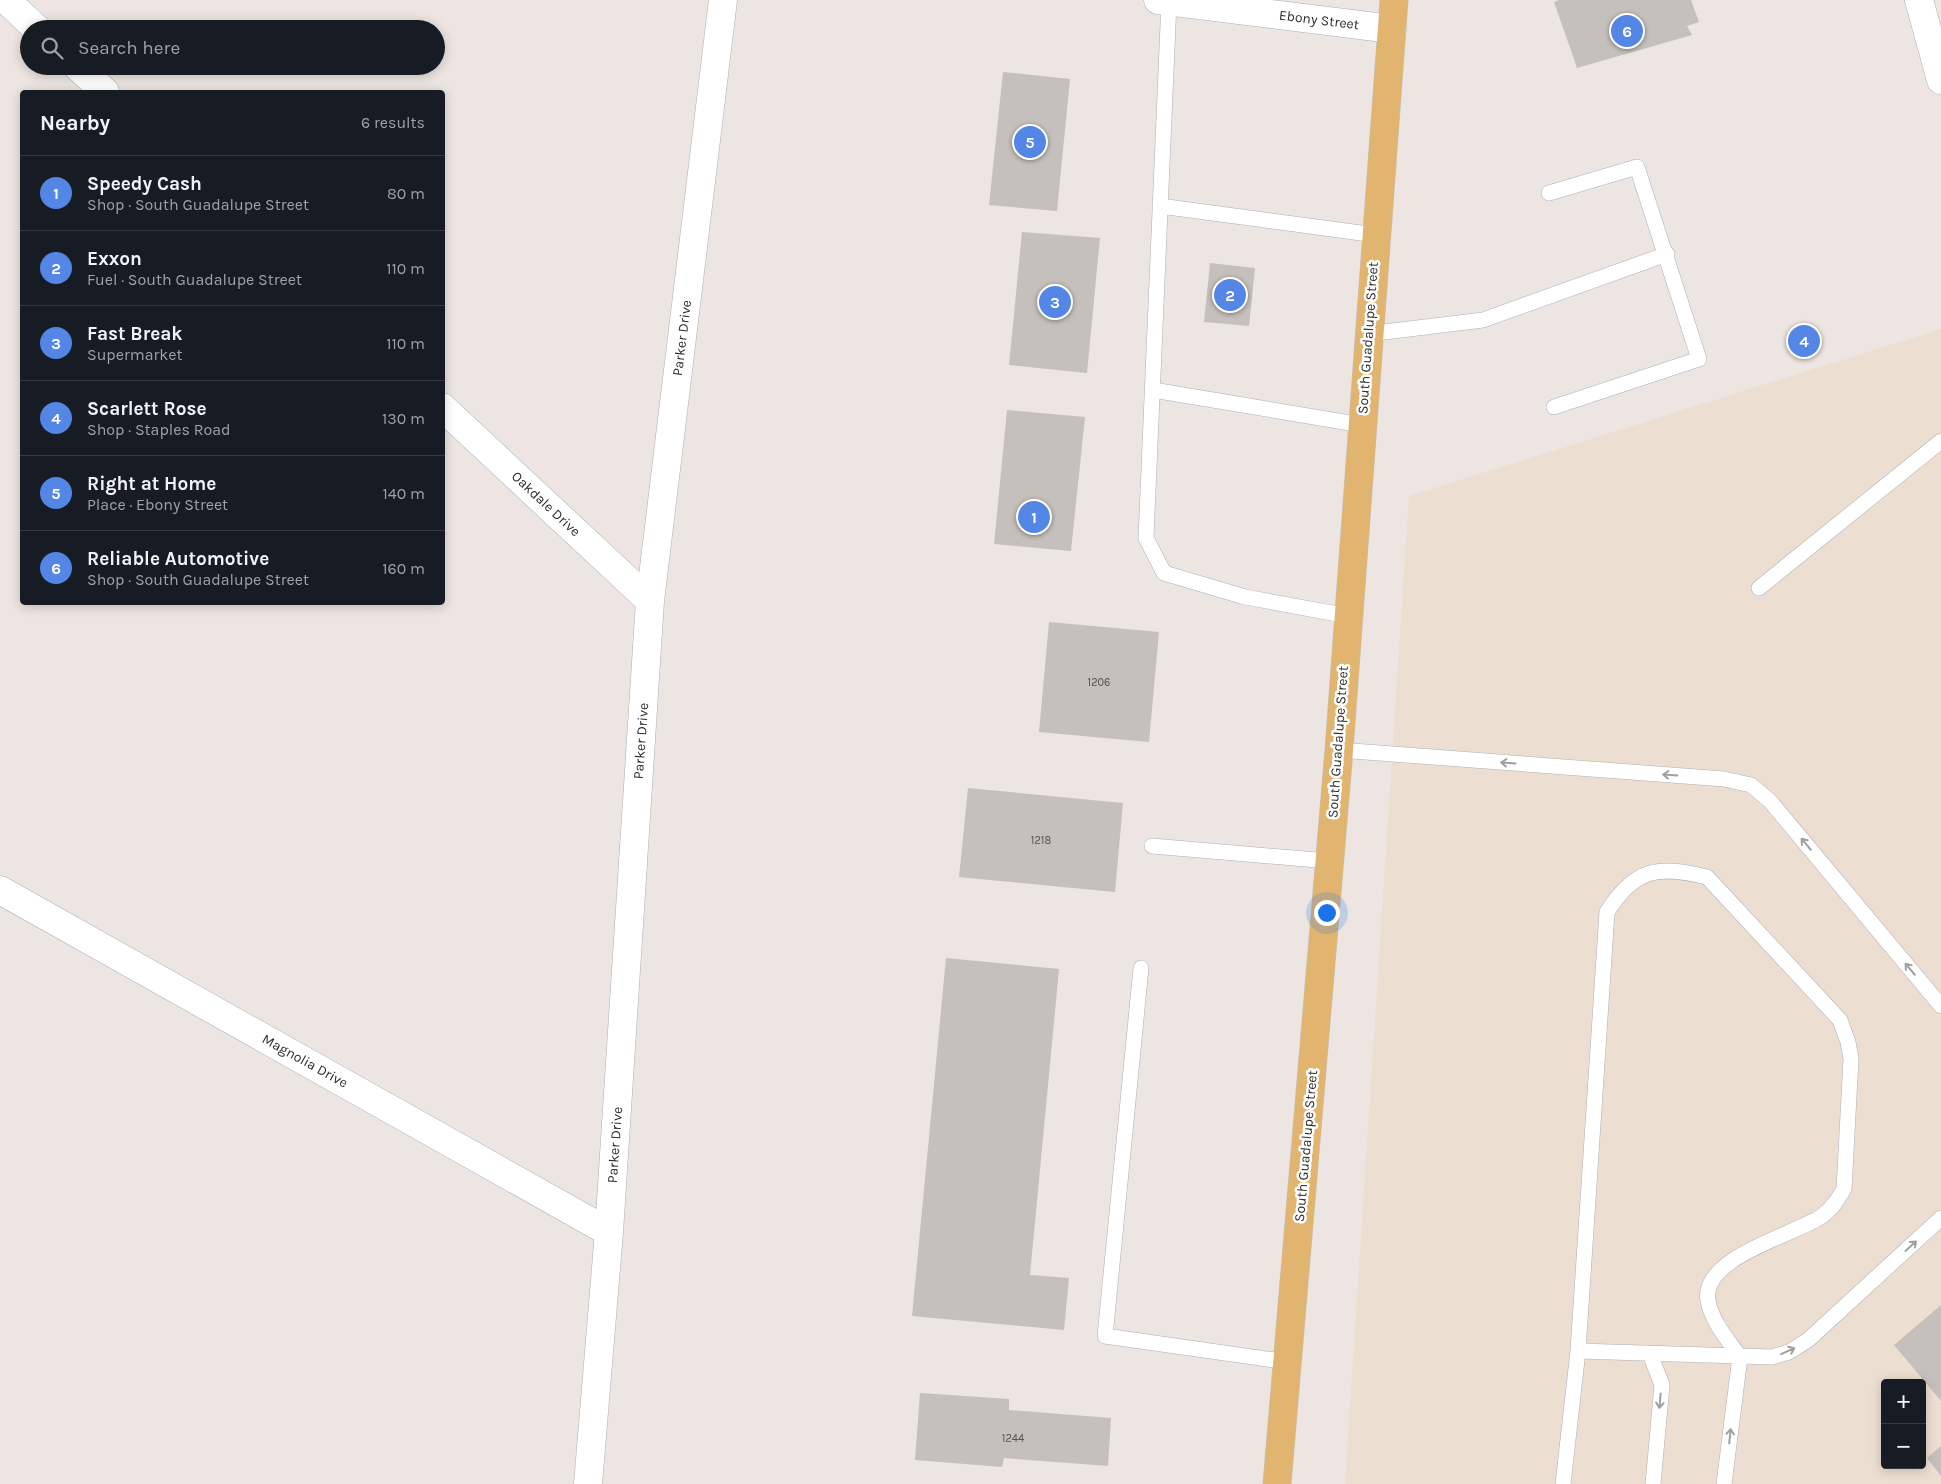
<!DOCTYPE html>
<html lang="en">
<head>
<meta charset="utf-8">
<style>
  body { margin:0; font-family:Karla,sans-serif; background:#20242c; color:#f1f3f6 }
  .controls { position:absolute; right:15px; bottom:15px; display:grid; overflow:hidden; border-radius:5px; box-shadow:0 2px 12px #0003 }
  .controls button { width:45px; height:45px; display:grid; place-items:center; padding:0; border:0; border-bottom:1px solid #363941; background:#171b24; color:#f1f3f6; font:25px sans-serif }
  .you { position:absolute; left:1326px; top:912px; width:18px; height:18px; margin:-12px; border:4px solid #fff; border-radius:50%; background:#1a73e8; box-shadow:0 0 0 8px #1a73e833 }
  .badge { display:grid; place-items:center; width:32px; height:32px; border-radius:50%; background:#5486e6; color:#fff; font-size:16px; font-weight:700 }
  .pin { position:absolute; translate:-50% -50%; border:2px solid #fff; box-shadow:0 1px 5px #0006 }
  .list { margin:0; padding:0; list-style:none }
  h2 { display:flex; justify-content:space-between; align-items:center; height:65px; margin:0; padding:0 20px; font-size:21px }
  h2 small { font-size:16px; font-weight:400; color:#9ea1a6 }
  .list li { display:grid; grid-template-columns:32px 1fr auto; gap:15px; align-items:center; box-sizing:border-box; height:75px; padding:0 20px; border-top:1px solid #363941 }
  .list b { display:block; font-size:19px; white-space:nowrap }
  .list p { margin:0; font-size:16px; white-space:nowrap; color:#9ea1a6 }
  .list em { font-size:16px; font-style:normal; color:#9ea1a6 }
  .icon { flex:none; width:28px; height:28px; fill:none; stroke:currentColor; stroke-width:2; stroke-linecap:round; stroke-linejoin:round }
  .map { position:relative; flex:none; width:1941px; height:1484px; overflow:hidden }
  .search { position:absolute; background:#171b24; box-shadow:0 2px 12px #0003; left:20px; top:20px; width:425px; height:55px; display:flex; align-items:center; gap:12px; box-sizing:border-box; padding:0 18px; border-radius:28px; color:#9ea1a6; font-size:19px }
  .panel { position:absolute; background:#171b24; box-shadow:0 2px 12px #0003; left:20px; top:90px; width:425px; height:515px; border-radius:5px }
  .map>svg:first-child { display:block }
  .education { fill:#ecdfd2; fill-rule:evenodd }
  .building { fill:#c5c0bc }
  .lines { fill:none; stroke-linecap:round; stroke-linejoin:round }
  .service-casing { stroke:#adb0b7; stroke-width:16 }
  .minor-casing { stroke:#adb0b7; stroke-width:29 }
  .secondary-casing { stroke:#adb0b7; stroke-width:29 }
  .primary-casing { stroke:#c4c4c4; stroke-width:29 }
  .service { stroke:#fff; stroke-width:15 }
  .minor { stroke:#fff; stroke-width:28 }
  .secondary { stroke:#fff; stroke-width:28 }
  .primary { stroke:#e1b570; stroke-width:28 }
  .oneway { stroke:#a0a0a0 }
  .labels { text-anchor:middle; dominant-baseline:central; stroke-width:5; stroke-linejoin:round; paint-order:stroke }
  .number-label { font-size:11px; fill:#525150 }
  .street-label { font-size:14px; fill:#2c2c2c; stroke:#fff }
</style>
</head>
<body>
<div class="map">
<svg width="1941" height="1484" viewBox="0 0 1941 1484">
  <rect width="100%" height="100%" fill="#ece5e1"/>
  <path class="education" d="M1941,329V1484H1345L1409,496ZM1885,1383H1922V1465H1885Z"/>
  <path class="building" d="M1559,0H1691L1699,22L1687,26L1692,35L1577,68L1554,2Z
    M1003,72L1070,79L1057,211L989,205Z
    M1022,232L1100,238L1087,373L1009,365Z
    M1210,263L1255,268L1249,326L1204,322Z
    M1007,410L1085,417L1071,551L994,544Z
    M1049,622L1159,632L1149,742L1039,732Z
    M968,788L1123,803L1115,892L959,877Z
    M946,958L1059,969L1030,1275L1069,1278L1064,1330L912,1316Z
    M1941,1305V1401L1894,1345Z
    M920,1393L1009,1399V1410L1111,1418L1108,1466L1004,1458L1002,1467L915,1460Z
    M1941,1446V1476L1927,1458Z"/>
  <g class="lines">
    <defs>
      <path id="service" d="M1169,1L1146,538L1164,573L1245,597L1348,616
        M1549,193L1637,167L1699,359L1554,407
        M1160,206L1376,235
        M1368,334L1483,320L1667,254
        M1153,390L1362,425
        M1759,588L1941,441
        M1339,750L1724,779L1751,785L1770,801L1941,1006
        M1152,846L1329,861
        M1141,968L1105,1336L1288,1362
        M1578,1351L1607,912C1635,868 1658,865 1707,877L1840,1020L1848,1042L1851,1059L1844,1189C1838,1199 1832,1209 1822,1216C1795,1235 1700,1257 1708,1301C1712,1322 1728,1340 1740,1357L1724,1484
        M1650,1354L1662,1385L1653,1484
        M1563,1484L1578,1351L1772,1357L1789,1352L1808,1340L1941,1218"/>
      <path id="minor" d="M6,0L37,29
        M1158,0L1392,29
        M77,66L105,92
        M442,407L650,601
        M0,890L609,1232
        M588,1484L609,1232L650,601L723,0"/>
      <path id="secondary" d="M1919,0L1941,80"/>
      <path id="primary" d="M1277,1484L1339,750L1394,0"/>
    </defs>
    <use href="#service" class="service-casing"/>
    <use href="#minor" class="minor-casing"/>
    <use href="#secondary" class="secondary-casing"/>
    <use href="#primary" class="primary-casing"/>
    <use href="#service" class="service"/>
    <use href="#minor" class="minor"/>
    <use href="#secondary" class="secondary"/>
    <use href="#primary" class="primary"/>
  </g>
  <defs><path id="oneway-shaft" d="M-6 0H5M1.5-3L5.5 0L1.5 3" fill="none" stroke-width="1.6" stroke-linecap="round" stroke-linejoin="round" transform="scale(1.25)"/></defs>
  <g class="oneway">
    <use href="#oneway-shaft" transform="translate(1508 763) rotate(-176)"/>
    <use href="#oneway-shaft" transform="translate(1670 775) rotate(-176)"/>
    <use href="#oneway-shaft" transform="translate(1806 844) rotate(-130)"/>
    <use href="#oneway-shaft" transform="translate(1910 969) rotate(-130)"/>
    <use href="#oneway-shaft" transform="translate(1911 1246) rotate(-42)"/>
    <use href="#oneway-shaft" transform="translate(1788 1351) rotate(-24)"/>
    <use href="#oneway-shaft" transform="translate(1660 1401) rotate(95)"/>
    <use href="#oneway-shaft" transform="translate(1730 1436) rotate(-84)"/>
  </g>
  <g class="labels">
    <g class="number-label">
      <text x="1099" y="682">1206</text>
      <text x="1041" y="840">1218</text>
      <text x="1013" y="1438">1244</text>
    </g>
    <g class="street-label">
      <text transform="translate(1319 20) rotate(7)">Ebony Street</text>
      <text transform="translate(682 338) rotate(-83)">Parker Drive</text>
      <text transform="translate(1368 338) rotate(-86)">South Guadalupe Street</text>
      <text transform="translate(546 504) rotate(43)">Oakdale Drive</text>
      <text transform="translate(641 741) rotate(-86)">Parker Drive</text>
      <text transform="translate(1338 742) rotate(-86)">South Guadalupe Street</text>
      <text transform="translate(305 1061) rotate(29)">Magnolia Drive</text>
      <text transform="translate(615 1145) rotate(-86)">Parker Drive</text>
      <text transform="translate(1306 1146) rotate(-85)">South Guadalupe Street</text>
    </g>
  </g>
</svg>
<div class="controls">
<button>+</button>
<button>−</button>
</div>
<div class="you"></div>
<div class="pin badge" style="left:1034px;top:517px">1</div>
<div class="pin badge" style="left:1230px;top:295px">2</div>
<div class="pin badge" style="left:1055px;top:302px">3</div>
<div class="pin badge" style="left:1804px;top:341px">4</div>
<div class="pin badge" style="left:1030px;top:142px">5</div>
<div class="pin badge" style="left:1627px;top:31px">6</div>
<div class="search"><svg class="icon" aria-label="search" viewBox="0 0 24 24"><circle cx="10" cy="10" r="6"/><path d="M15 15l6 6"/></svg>Search here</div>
<section class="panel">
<h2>Nearby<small>6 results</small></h2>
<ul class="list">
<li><span class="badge">1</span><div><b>Speedy Cash</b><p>Shop · South Guadalupe Street</p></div><em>80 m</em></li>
<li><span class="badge">2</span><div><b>Exxon</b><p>Fuel · South Guadalupe Street</p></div><em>110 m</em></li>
<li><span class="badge">3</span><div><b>Fast Break</b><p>Supermarket</p></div><em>110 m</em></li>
<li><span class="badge">4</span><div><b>Scarlett Rose</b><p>Shop · Staples Road</p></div><em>130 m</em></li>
<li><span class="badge">5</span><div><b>Right at Home</b><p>Place · Ebony Street</p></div><em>140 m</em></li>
<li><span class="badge">6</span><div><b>Reliable Automotive</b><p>Shop · South Guadalupe Street</p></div><em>160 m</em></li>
</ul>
</section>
</div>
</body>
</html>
